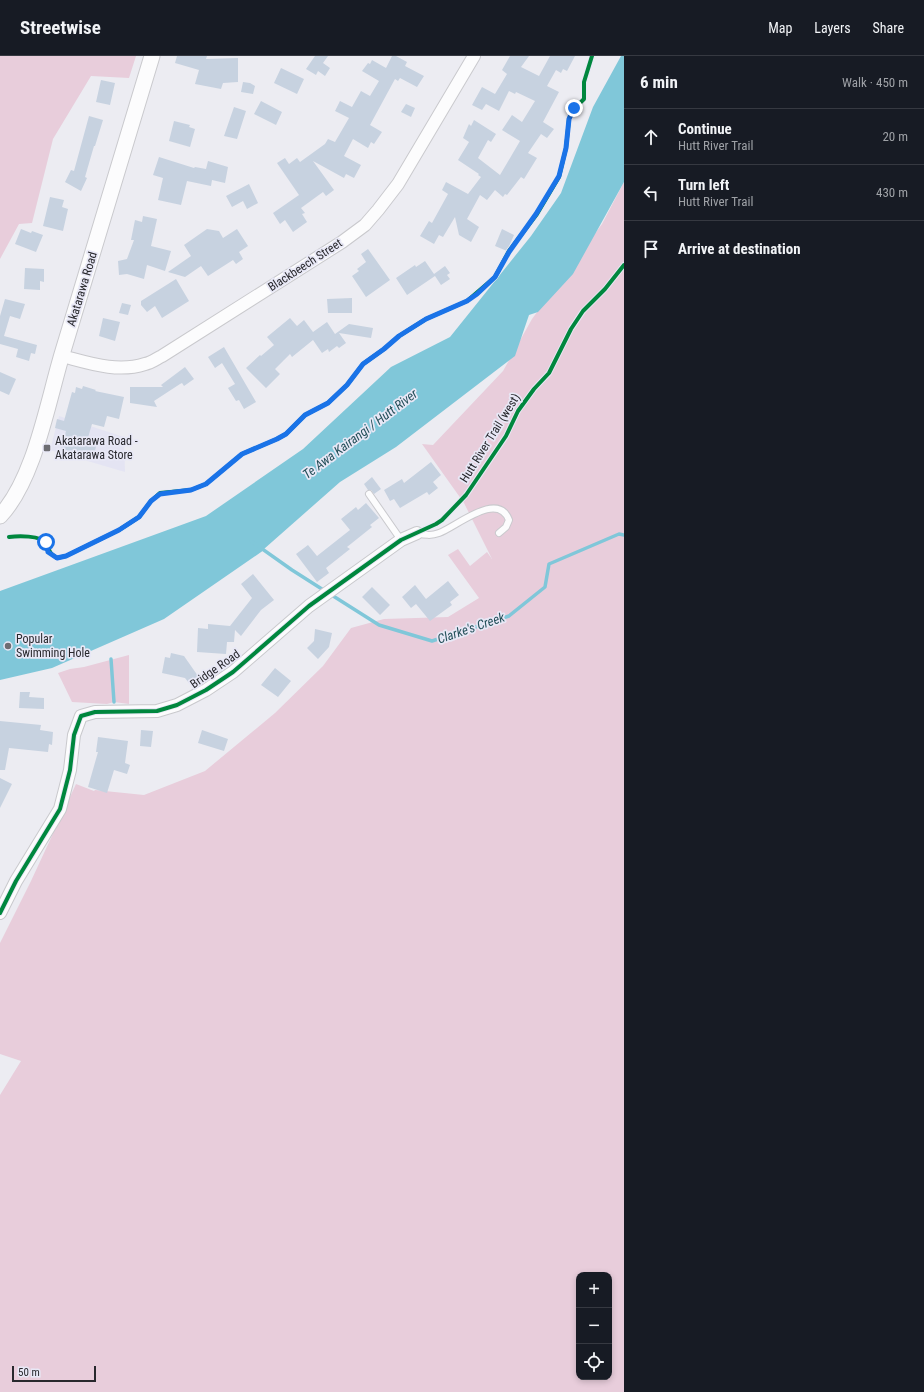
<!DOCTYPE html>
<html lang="en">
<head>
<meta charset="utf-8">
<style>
  body { margin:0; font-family:"Roboto Condensed",sans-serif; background:#20242c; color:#f1f3f6 }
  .controls { position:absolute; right:12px; bottom:12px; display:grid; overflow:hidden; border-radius:8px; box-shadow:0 2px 6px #0003 }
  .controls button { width:36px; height:36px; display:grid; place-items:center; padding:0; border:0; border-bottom:1px solid #363941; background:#171b24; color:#f1f3f6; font:20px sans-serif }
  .scale { position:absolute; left:12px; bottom:10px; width:84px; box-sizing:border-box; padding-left:4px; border:2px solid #28282d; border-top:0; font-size:11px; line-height:14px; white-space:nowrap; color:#28282d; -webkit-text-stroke:3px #e8e8f6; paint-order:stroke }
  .stop { position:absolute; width:12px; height:12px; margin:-9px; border:3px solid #1a73e8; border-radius:50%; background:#fff }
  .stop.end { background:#1a73e8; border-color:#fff; box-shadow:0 1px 4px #0008 }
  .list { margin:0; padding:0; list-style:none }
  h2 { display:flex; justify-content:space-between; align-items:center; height:52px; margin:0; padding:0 16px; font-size:17px }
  h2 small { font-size:13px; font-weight:400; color:#9ea1a6 }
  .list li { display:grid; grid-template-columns:26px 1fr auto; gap:12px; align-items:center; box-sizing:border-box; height:56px; padding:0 16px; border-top:1px solid #363941 }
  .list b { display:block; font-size:15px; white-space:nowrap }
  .list p { margin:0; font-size:13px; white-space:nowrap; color:#9ea1a6 }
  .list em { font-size:13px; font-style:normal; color:#9ea1a6 }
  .icon { flex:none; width:22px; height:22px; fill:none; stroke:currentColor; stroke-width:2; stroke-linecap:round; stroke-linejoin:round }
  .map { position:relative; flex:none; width:624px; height:1336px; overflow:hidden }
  header { display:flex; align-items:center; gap:24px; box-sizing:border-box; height:56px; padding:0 20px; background:#171b24; border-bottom:1px solid #363941 }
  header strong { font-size:19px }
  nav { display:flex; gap:22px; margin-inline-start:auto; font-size:14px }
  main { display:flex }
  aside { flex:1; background:#171b24 }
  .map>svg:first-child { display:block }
  .built { fill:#e4e4f3 }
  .green { fill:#e8cddb; fill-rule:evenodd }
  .water { fill:#80c7d9 }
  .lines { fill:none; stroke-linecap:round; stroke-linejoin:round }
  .stream { stroke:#80c7d9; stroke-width:3.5 }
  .building { fill:#c7d2e0 }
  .service-casing { stroke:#c9c9cd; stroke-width:8 }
  .minor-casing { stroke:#c9c9cd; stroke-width:14 }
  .tertiary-casing { stroke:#c9c9cd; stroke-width:17 }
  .service { stroke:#fcfcfd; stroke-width:6 }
  .minor { stroke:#fcfcfd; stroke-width:12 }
  .tertiary { stroke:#fcfcfd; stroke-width:15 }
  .cycleway-casing { stroke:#e8e8f6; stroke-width:6 }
  .cycleway { stroke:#00873e; stroke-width:4 }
  .route { stroke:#1a73e8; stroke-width:5 }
  .poi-dot { fill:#6d6d72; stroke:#e8e8f6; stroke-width:1.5 }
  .labels { text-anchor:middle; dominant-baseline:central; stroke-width:3.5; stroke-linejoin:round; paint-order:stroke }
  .street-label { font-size:12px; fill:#28282d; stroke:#e8e8f6 }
  .poi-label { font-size:12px; fill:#28282d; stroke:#e8e8f6; text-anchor:start }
  .water-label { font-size:13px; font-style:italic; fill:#234f59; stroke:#e8e8f6 }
</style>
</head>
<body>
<header>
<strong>Streetwise</strong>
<nav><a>Map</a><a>Layers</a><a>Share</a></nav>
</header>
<main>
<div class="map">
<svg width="624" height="1336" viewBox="0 0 624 1336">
  <rect width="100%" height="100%" fill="#ececf2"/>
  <path class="built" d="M59,360L124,381L125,416L50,394Z"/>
  <path class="green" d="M0,0H136L129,22L91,20L53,83L32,167L19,168L0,203Z
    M624,126V1336H0V1039L21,1005L0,998V887L31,825L76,728L94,735L95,734L144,739L205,715L275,657L323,610L351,572L384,563L448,561L479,542L448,499L458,493L470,510L487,496L492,503L464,447L422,388L433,389L503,315L532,263L602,168ZM579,1219H609V1321H579Z
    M129,599V648L114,646L107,648L72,646L58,617L70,613L84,611Z"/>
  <path class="water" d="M621,0H624V126L573,218L538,256L529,259L515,300L396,391L340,426L264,493L252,486L264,494L164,563L52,612L0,624V535L206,460L303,393L391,311L450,281L531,180L561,137L593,51Z"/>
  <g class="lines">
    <path class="stream" d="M251,485L292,514L325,535
      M330,538L379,569L432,585L509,560L545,531L549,508L619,478L624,479
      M111,603L114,646"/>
  </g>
  <path class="building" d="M177,0H207L206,3L238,2V26L223,27L221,33L195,28L199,14L175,7Z
    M315,0H328L323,7L330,12L325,20L318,15L316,19L306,13Z
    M392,0H396L407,6L405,10L424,20L417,31L400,22L398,25L395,23L370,69L382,76L374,88L371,86L368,92L353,83L344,100L361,109L354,122L346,118L344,122L313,105L334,134L326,140L323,136L301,152L305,157L302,158L307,166L293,176L285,164L280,168L273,157L299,139L277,107L285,102L289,108L297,102L300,106L325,88L328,83L335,86L349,62L335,55L340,45L352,51L361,35L370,40L379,25L362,15L368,7L370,8L372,4L386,12Z
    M510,0H529L521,11L539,20L550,0H575L567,15L563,13L561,17L556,14L547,30L559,36L543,66L554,73L547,82L541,78L528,97L537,102L524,123L521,121L507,139L505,138L503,141L495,134L487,144L480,139L467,163L479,171L471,186L459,179L455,161L443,181L439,179L434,188L420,180L429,165L432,167L448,138L442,134L446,126L468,138L481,121L478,119L479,118L458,104L469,86L463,82L469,68L471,70L474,64L496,78L491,86L488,84L478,102L500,119L520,85L502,74L512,59L522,66L535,45L516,36L515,38L509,35L499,55L486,48L482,54L472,49L482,31L495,38L507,18L502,14Z
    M281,12L304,23L297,38L274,27Z
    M101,24L115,27L110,49L96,46Z
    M243,26L250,27L255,30L253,38L241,36Z
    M261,45L282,56L276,69L254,58Z
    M406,48L415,52L411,61L401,56Z
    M234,51L246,55L237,83L224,80Z
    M89,60L103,64L95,90H94L85,121L87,122L81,135L65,126L71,114L74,115Z
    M174,65L190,69L189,71L195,73L190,91L169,85Z
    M159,101L194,112L195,111L206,113L208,105L228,111L225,127L212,124L211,130L187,125L181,149L158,144L163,122L153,119Z
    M249,128L258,147L247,153L243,145L232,151L226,140Z
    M50,141L64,144L62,151L68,153L63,175L43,170Z
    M143,160L157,163L151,190L171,195L165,215L147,209L144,223L127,218L119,219L118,205L127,203L134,184H131L135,164L142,166Z
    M21,173L31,177L32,175L43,179L36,196L15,188Z
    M207,173L219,175L223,182L237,173L248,190L239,196L243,203L236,208L233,204L208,220L201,210L185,221L168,216L191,200L184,189Z
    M502,173L514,179L507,195L495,190Z
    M368,193L390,224L366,241L352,220L359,215L357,213L366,206L361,198Z
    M425,205L434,218L445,210L450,217L447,219L450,223L441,229L435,220L407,239L396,222L415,209L416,211Z
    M25,212L44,213V226L40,225V234L24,233Z
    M176,223L189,245L162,262L155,250L147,256L141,249V245Z
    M352,242V257H328L327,243Z
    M5,243L25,248L20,263L10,260L4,280L37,289L35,298L31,297L29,305L16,301L18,293L0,288V260Z
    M122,247L131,249L128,259L119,257Z
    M103,262L120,266L115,285L99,280Z
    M290,262L297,270L304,264L313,276L327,266L335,278L349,268L373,272L371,282L339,277L346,287L339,292L337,290L329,296L328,293L322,297L313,284L292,301L290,298L275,313L280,318L266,332L246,312L260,299L261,300L274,289L267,281Z
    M224,291L256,346L244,353L239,344L236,345L228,332L235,328L222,307L215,312L208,301Z
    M185,311L194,323L184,330L182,327L180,328L154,345L157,351L130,347V331H163L161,329Z
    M0,316L16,323L9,339L0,335Z
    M83,330L96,334L95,335L124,341L119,363L107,360L104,371L92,368L87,385L97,387L93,402L61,393L66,375L55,372L57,363L64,365L72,336L75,337L76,331L82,333Z
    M431,406L441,419L433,426L438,432L429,439L427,436L400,452L394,443L390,445L384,434L402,423L404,427Z
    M372,421L381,433L374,438L371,434H368L364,428Z
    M366,447L379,462L370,469L372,471L347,491L350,493L326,512L329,517L317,526L296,498L308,489L317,500L350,474L341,463L356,451L358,454Z
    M253,518L274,544L261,554L241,580L235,574L234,586H227L226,598L197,596L198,572L208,573V568L230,570L252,542L241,528Z
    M448,525L459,539L450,546L452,549L430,565L416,548L411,552L402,541L415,529L426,543Z
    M372,531L390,549L380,559L362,541Z
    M315,573L332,577L329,591L318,603L307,592L314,585Z
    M171,597L184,600L198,620L189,627L185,622L162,617L165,601L170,602Z
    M275,612L291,625L278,641L261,629Z
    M20,636H30L29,641L44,642V653L19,652Z
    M0,665L41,669L40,674L53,676L52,689L49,688L48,696L9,692L5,714H0Z
    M141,674L153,675L151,691L140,690Z
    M202,674L228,683L224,695L198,687Z
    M98,681L128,685L125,707L130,709L127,718L114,714L107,737L88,731L98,696H96Z
    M0,722L12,728L0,752Z"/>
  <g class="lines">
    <defs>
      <path id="service" d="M369,438L401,484
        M417,477C425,479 431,480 439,477C456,471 498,434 509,464L506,471L499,477"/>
      <path id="minor" d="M62,300C89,307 117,317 145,308C151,307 156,303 162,300L342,186L365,169L378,154L398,128L474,0
        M0,857L16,825L60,753L70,714L74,679L81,660L95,656L157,655L177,649L206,634L233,616L309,550L401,484L417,477"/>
      <path id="tertiary" d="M0,460C35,423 48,344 63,295C93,197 122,98 152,0"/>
    </defs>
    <use href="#service" class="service-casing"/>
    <use href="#minor" class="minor-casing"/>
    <use href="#tertiary" class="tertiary-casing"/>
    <use href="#service" class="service"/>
    <use href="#minor" class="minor"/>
    <use href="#tertiary" class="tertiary"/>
    <defs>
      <path id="cycleway" d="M9,481C17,480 41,479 46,487C51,496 47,495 57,502L66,500L119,474L139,461L151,445L160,437L191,434L206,428L242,398L277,383L286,378L305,359L328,347L347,329L363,308L384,293L399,280L426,263L467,245L495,221L509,195L537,158L559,121L566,92L569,63L574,52L581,46L584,43V26L592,0
        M0,857L16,825L60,753L70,714L74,679L81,660L95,656L157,655L177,649L206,634L233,616L309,550L401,484L436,468L442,464L466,439L506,380L518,355L534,333L549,317L571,273L583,255L605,233L624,209"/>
    </defs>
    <use href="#cycleway" class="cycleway-casing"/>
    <use href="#cycleway" class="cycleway"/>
  </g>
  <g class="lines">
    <path class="route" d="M46,486L48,496L57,502L66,500L119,474L139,461L151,445L160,438L191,434L206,428L242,398L277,383L286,378L305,359L328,347L347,329L363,308L384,293L399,280L426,263L467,245L477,238L495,221L509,196L536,158L559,120L566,92L569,63L574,52"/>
  </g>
  <g class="poi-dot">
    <rect x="43" y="388" width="8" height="8" rx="2"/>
    <circle cx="8" cy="590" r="4"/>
  </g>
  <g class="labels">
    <g class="street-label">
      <text transform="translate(305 209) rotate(-33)">Blackbeech Street</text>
      <text transform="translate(82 233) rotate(-73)">Akatarawa Road</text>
      <text transform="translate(490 382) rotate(-58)">Hutt River Trail (west)</text>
      <text transform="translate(215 613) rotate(-35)">Bridge Road</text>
    </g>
    <g class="poi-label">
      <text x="55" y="385">Akatarawa Road -<tspan x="55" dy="14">Akatarawa Store</tspan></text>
      <text x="16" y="583">Popular<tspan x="16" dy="14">Swimming Hole</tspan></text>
    </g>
    <g class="water-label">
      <text transform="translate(360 378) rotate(-37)">Te Awa Kairangi / Hutt River</text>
      <text transform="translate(471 572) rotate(-19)">Clarke's Creek</text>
    </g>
  </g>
</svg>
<div class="controls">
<button>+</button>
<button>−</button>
<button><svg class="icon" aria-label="locate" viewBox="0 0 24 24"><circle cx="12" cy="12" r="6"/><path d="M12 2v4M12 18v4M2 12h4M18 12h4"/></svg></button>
</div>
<div class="scale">50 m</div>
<div class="stop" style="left:46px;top:486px"></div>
<div class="stop end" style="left:574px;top:52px"></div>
</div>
<aside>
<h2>6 min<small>Walk · 450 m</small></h2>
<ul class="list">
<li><svg class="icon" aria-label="ahead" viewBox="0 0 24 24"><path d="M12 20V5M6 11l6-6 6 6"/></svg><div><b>Continue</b><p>Hutt River Trail</p></div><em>20 m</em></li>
<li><svg class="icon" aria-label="left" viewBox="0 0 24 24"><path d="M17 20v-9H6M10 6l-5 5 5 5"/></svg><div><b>Turn left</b><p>Hutt River Trail</p></div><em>430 m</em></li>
<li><svg class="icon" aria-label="arrive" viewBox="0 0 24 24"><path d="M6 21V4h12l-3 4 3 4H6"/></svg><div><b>Arrive at destination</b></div></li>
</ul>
</aside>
</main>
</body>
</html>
